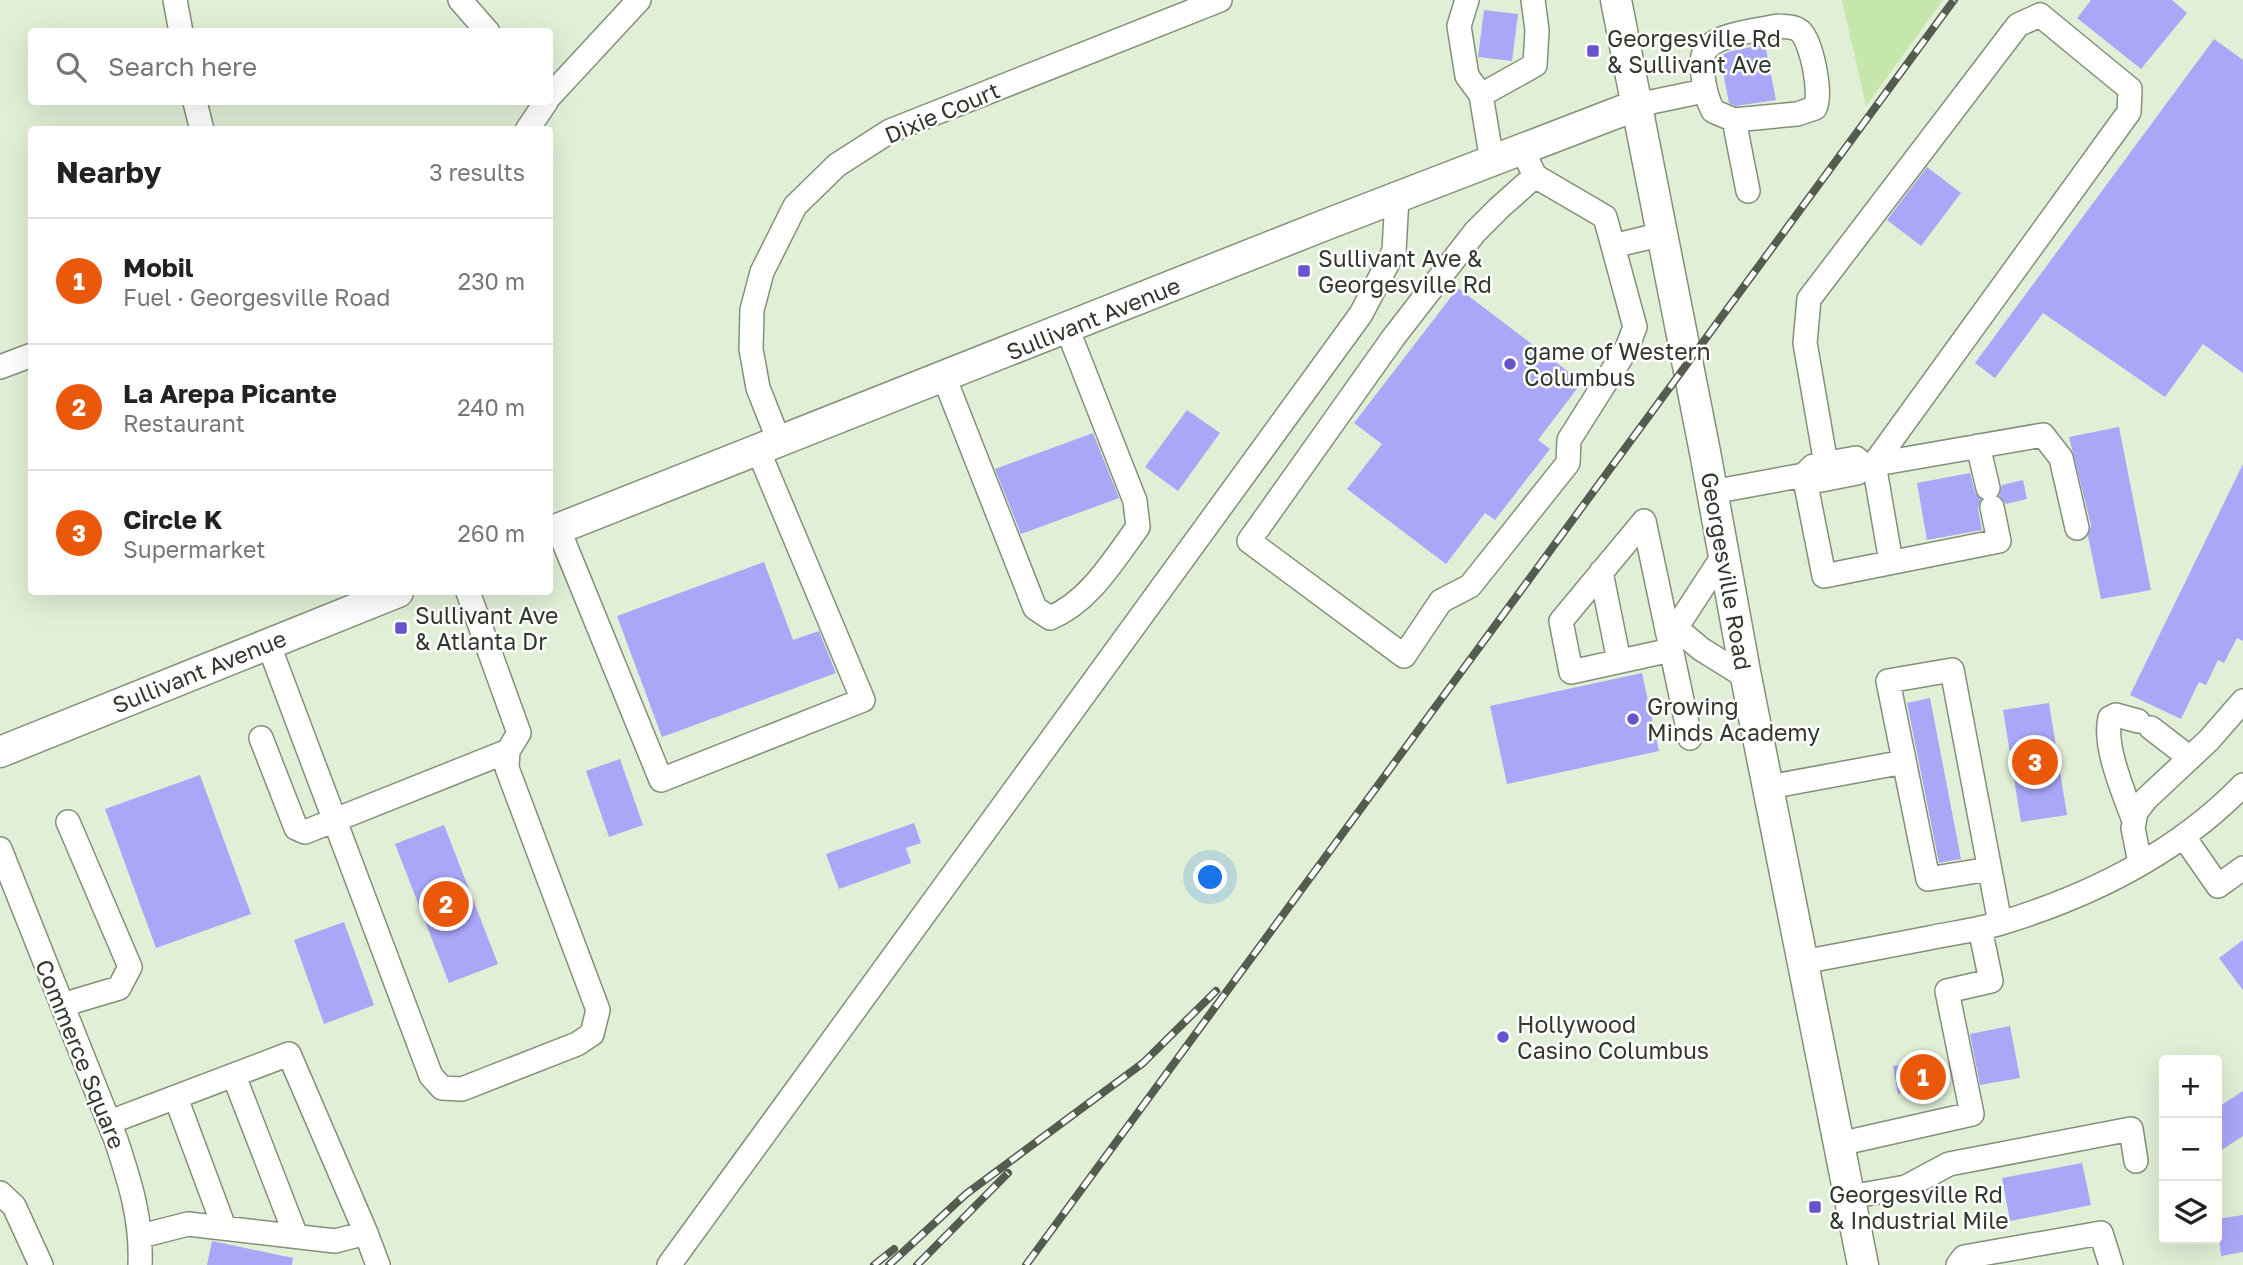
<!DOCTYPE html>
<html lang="en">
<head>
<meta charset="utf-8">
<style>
  body { margin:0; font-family:"Golos Text",sans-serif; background:#f6f6f6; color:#222 }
  .controls { position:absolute; right:21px; bottom:21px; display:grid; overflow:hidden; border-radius:7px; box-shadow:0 7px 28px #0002 }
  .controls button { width:63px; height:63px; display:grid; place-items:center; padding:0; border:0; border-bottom:2px solid #e0e0e0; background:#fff; color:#222; font:35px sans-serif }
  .you { position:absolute; left:1211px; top:878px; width:24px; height:24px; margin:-18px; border:5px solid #fff; border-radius:50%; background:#1a73e8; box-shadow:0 0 0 10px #1a73e833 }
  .badge { display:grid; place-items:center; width:46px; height:46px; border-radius:50%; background:#ea580c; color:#fff; font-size:23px; font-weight:700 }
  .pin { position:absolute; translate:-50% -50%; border:4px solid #fff; box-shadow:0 2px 7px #0006 }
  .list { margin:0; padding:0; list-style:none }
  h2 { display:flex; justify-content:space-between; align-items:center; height:91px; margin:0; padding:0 28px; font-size:30px }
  h2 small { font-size:23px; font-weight:400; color:#767676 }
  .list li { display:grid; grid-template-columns:46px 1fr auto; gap:21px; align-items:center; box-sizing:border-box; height:126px; padding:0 28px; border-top:2px solid #e0e0e0 }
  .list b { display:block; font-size:26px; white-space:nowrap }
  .list p { margin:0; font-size:23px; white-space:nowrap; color:#767676 }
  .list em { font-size:23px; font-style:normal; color:#767676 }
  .icon { flex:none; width:38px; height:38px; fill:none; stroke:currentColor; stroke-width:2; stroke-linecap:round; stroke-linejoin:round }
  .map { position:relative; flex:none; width:2243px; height:1265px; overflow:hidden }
  .search { position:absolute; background:#fff; box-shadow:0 7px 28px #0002; left:28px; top:28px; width:525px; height:77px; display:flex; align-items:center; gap:18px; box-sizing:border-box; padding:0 24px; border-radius:7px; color:#767676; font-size:26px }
  .panel { position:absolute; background:#fff; box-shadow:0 7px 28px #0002; left:28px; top:126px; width:525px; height:469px; border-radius:7px }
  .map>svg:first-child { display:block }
  .green { fill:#c5e7ab }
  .building { fill:#aaa7f9 }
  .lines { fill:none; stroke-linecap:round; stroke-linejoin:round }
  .minor-casing { stroke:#839079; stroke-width:26 }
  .major-casing { stroke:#839079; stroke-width:33 }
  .minor { stroke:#fff; stroke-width:23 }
  .major { stroke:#fff; stroke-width:30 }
  .rail-casing { stroke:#545b4f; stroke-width:8 }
  .rail { stroke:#fff; stroke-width:5; stroke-dasharray:16; stroke-linecap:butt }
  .poi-dot { fill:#6554cd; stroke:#fff; stroke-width:2.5 }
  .labels { text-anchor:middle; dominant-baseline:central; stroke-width:5; stroke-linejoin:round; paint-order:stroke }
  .poi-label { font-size:23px; fill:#33382f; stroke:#fff; text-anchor:start }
  .street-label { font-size:23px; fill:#33382f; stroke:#fff }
</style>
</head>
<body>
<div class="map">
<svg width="2243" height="1265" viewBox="0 0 2243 1265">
  <rect width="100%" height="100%" fill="#e1efd6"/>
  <path class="green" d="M1842,0H1943L1866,106Z"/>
  <path class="building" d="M2091,0H2172L2187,13L2141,69L2077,18Z
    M1484,10L1518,14L1512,61L1478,57Z
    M2214,39L2243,60V373L2203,344L2165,397L2043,313L1995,378L1975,363Z
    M1765,44L1776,100L1736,106L1729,103L1720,56L1728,52Z
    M1927,167L1961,193L1921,246L1887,220Z
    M1458,288L1582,382L1538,440L1550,449L1495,520L1485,513L1446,564L1347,489L1382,444L1354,423Z
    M1187,410L1220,433L1178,491L1145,467Z
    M2119,427L2151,590L2101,599L2088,536L2091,525L2069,437Z
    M1093,433L1119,498L1021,534L995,469Z
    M2243,464V641L2237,638L2224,663L2218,660L2206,685L2199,682L2181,719L2130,695Z
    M1970,473L1975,492L1981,499L1978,509L1982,530L1927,540L1917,483Z
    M2023,480L2027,499L2006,504L1999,496L2002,485Z
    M764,562L793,640L819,631L836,673L662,737L617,616Z
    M1642,673L1659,751L1507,784L1490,706Z
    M1930,698L1961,859L1939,863L1907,703Z
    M2049,703L2067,815L2021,822L2003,710Z
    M620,759L643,825L609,837L586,771Z
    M200,775L251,914L156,948L105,809Z
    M914,823L921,843L906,848L911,863L839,889L826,854Z
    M444,825L498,964L449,983L395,844Z
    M344,922L374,1005L324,1024L294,940Z
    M2243,940V990L2219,958Z
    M2010,1026L2020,1078L1980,1085L1970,1034Z
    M1939,1057L1945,1084L1898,1094L1893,1066Z
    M2243,1091V1136L2217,1153V1108Z
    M2082,1163L2091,1205L2010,1221L2002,1178Z
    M2243,1215V1252L2221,1256L2217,1219Z
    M212,1241L293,1258L292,1265H207Z"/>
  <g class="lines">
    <defs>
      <path id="minor" d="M175,0L181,32
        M460,0L488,32
        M1467,0L1459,26L1467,76L1481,95L1535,65L1537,30L1533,0
        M1778,26C1785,27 1794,26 1800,31C1812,42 1822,94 1815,108L1797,114L1734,120L1713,111C1707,99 1704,88 1703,75C1702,68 1701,60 1704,53C1712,34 1759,30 1778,26Z
        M1481,95L1492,161
        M550,96L639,0
        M195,102L202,130
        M1637,105L1704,91
        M1734,120L1748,191
        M527,130L546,102
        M1522,149L1535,176L1499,208L1475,232L1393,338L1249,541L1404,656L1441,601L1470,586L1568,463L1569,440L1627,348L1635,327L1613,246L1663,234
        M1535,176L1605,217L1613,246
        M0,367L32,355
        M944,377L1035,608L1050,618C1089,602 1113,561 1138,527L1135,501L1067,328
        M779,441L758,388L751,349L752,310L762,272L795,206L837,165L890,131L1220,0
        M1978,446L1988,488
        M1826,464L1805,343L1809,299L2018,25L2040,15L2130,89L2129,112L1874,464L1891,562
        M1865,466L1856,458L1813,466L1804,475L1816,481L1857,473L1865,466L2043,435L2061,458L2077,528
        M1712,492L1804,475L1824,576L1999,541L1992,507
        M558,528L661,780L863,700L758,450
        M1601,572L1619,661
        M1676,628L1701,649L1746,677
        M1667,631L1676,628L1723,556
        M268,643L431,1076L442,1088L462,1089L577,1044L592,1034L598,1010L507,768L508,751L519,733L468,592
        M1671,650L1571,672L1561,621L1644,521L1690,738
        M2151,728L2190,758
        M261,738L296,828L305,832L508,751
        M1769,787L1904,762
        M2134,821C2124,793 2103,746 2110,718L2116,715L2138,721
        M2184,837L2218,886L2243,868
        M0,849L116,1140C130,1182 142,1220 140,1265
        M2140,863L2133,828L2136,812L2146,799L2209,740L2243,701
        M1990,869L1928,879L1888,681L1952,670L2000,923
        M1803,962C1845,954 1887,946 1929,938C1953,933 1978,930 2001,923C2090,896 2178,852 2243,785
        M62,1005L119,988L130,967L68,822
        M234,1076L296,1236
        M176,1098L224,1227
        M110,1122L289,1054L366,1233L335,1241L188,1224L141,1236
        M1839,1144L1972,1114L1947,991L1991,981L1980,928
        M0,1193L14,1206L41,1265
        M1850,1197L1906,1187L1949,1164L2131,1129L2136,1161
        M366,1233L378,1265
        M669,1265L1361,314L1394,251L1397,197
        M1958,1265L1964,1257L2101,1233L2111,1265"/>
      <path id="major" d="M1616,0L1705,452L1746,677L1863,1265
        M550,532L1325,225L1637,105
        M0,752L398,592"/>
    </defs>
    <use href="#minor" class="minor-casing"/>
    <use href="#major" class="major-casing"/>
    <use href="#minor" class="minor"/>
    <use href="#major" class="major"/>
    <defs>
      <path id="rail" d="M874,1265L894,1249
        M889,1265L966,1194L1143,1063L1216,991
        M917,1265L1008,1173
        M1026,1265L1954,0"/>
    </defs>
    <use href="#rail" class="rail-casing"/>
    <use href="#rail" class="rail"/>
  </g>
  <g class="poi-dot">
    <rect x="1586" y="44" width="14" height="14" rx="3.5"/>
    <rect x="1297" y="264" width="14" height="14" rx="3.5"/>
    <circle cx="1510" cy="364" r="7"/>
    <rect x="394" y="621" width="14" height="14" rx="3.5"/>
    <circle cx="1633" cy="719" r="7"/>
    <circle cx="1503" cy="1037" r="7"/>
    <rect x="1808" y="1200" width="14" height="14" rx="3.5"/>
  </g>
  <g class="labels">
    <g class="poi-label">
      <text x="1607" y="38">Georgesville Rd<tspan x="1607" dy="26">&amp; Sullivant Ave</tspan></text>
      <text x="1318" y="258">Sullivant Ave &amp;<tspan x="1318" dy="26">Georgesville Rd</tspan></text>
      <text x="1524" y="351">game of Western<tspan x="1524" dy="26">Columbus</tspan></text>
      <text x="415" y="615">Sullivant Ave<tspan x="415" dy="26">&amp; Atlanta Dr</tspan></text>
      <text x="1647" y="706">Growing<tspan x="1647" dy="26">Minds Academy</tspan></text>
      <text x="1517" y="1024">Hollywood<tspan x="1517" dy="26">Casino Columbus</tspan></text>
      <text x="1829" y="1194">Georgesville Rd<tspan x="1829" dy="26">&amp; Industrial Mile</tspan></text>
    </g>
    <g class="street-label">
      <text transform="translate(942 112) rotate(-23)">Dixie Court</text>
      <text transform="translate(1093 318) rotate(-22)">Sullivant Avenue</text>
      <text transform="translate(1727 571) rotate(80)">Georgesville Road</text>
      <text transform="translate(199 671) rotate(-22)">Sullivant Avenue</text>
      <text transform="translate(81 1054) rotate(68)">Commerce Square</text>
    </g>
  </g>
</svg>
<div class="controls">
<button>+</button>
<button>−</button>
<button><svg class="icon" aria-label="layers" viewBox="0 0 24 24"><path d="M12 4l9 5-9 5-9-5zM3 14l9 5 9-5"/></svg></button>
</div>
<div class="you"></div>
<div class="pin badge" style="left:1923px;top:1077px">1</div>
<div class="pin badge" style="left:446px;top:904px">2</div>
<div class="pin badge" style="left:2035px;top:762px">3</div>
<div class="search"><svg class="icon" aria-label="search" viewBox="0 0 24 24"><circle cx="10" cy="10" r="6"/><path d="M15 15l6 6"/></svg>Search here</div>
<section class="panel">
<h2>Nearby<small>3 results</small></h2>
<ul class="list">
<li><span class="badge">1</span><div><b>Mobil</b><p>Fuel · Georgesville Road</p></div><em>230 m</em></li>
<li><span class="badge">2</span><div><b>La Arepa Picante</b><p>Restaurant</p></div><em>240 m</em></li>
<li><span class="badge">3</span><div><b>Circle K</b><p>Supermarket</p></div><em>260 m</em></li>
</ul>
</section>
</div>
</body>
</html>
